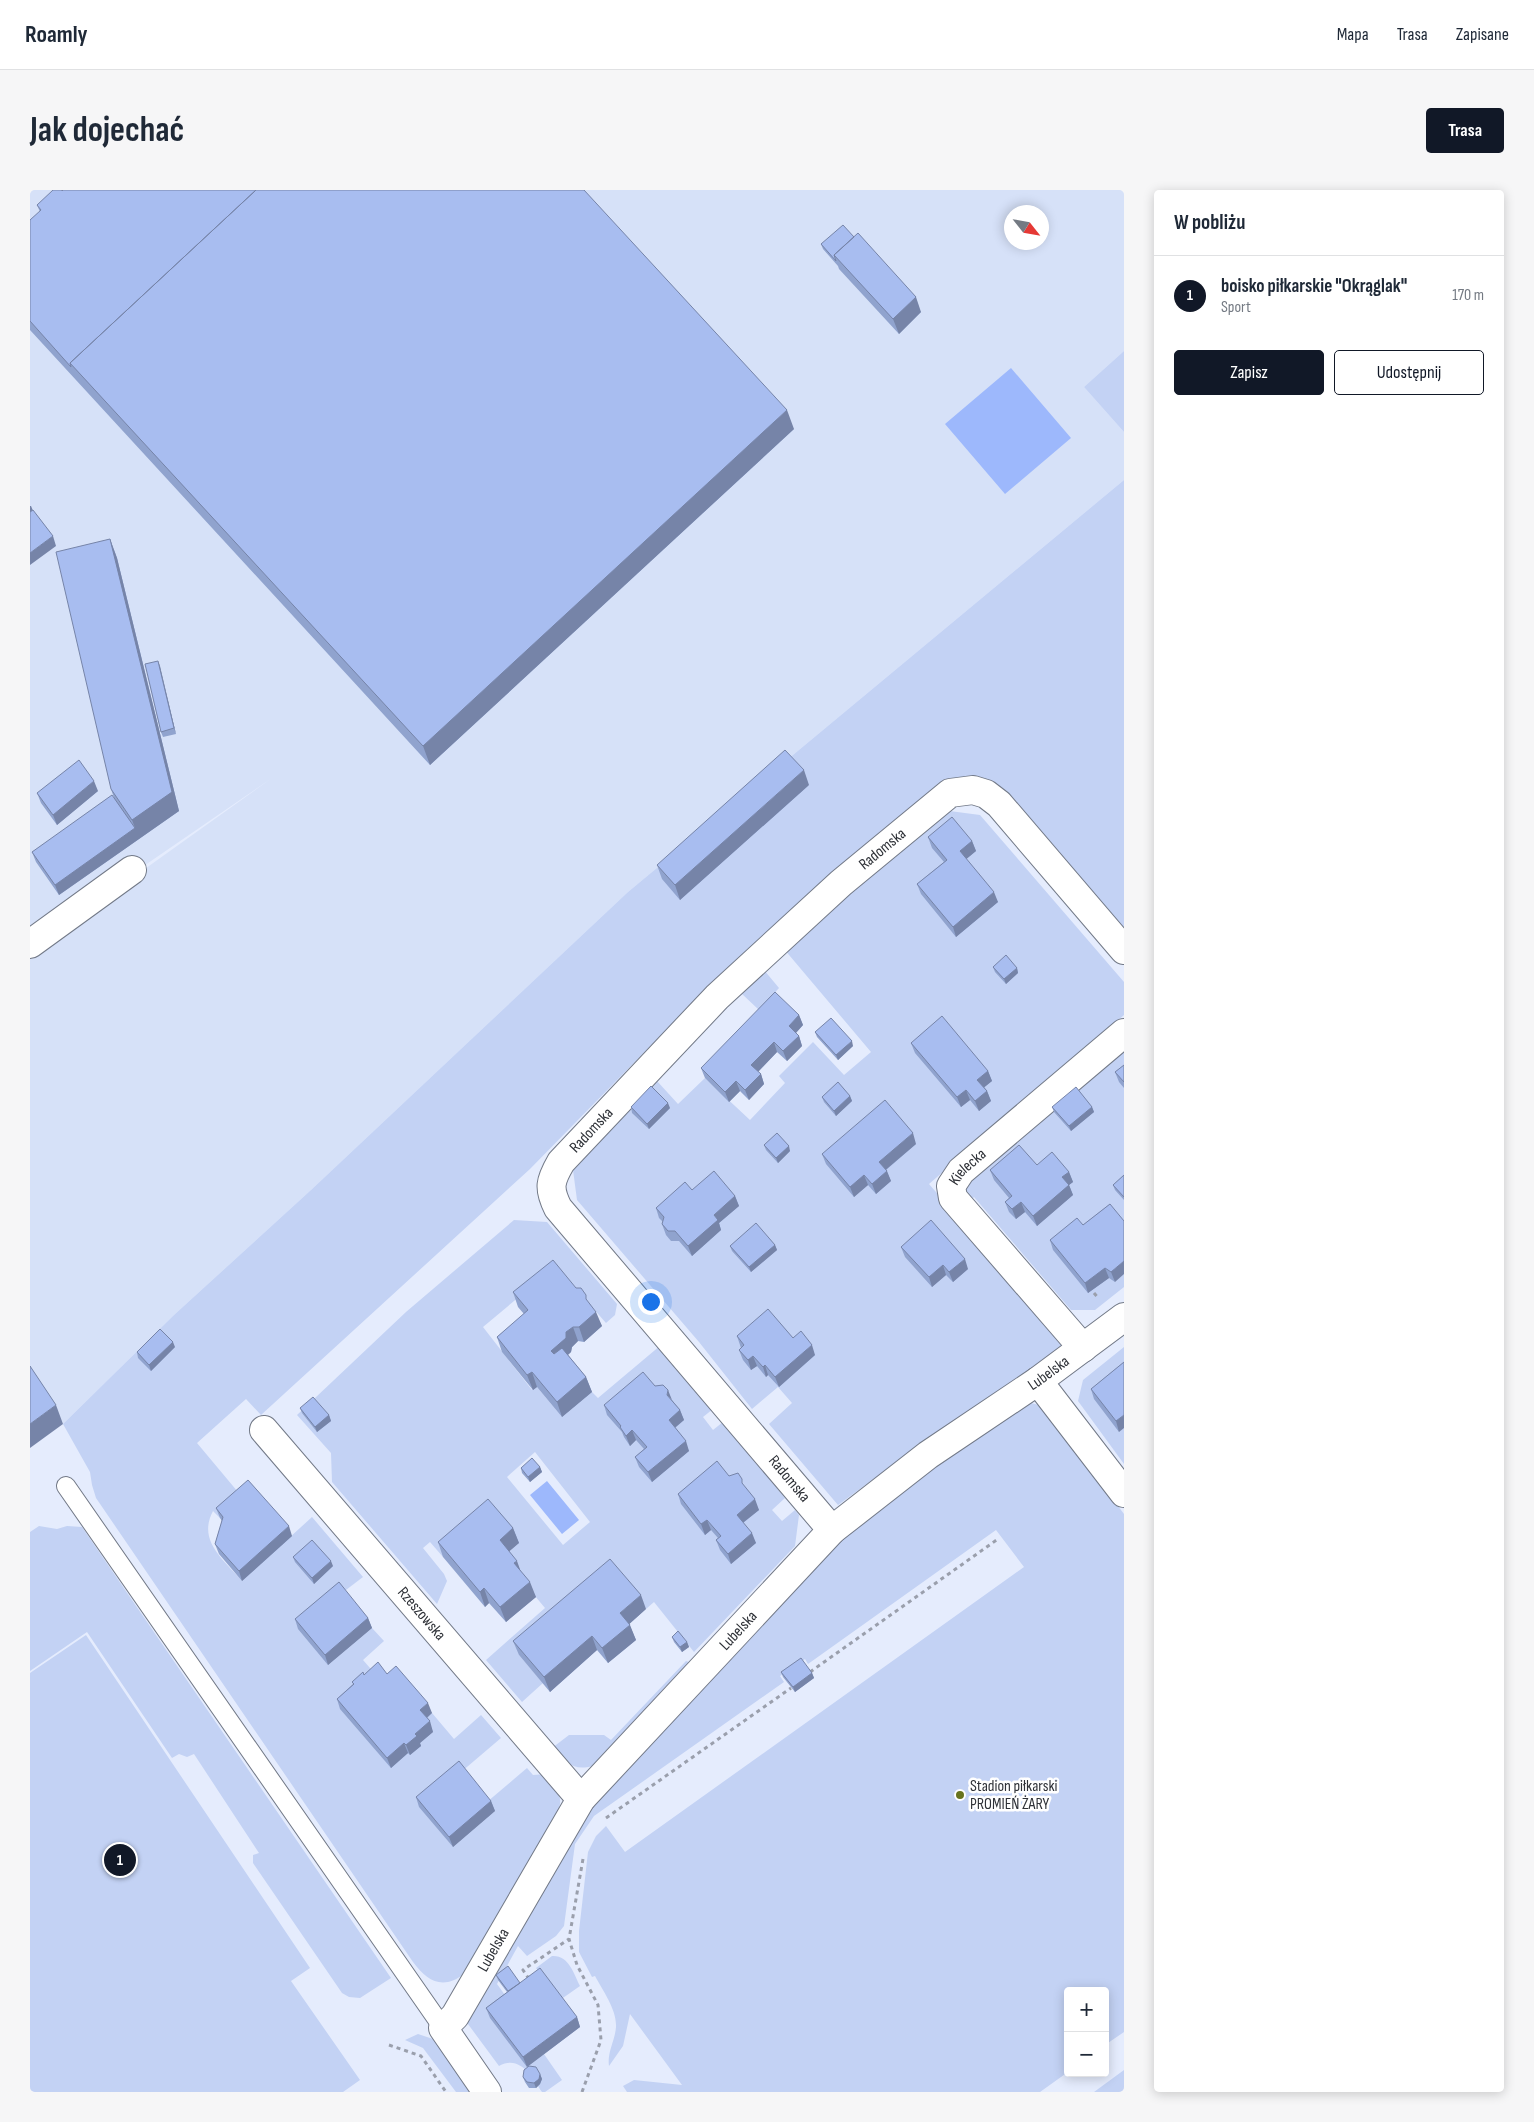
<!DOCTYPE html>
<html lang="pl">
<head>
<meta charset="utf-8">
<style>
  body { margin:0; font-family:"Sofia Sans Condensed",sans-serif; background:#f6f6f7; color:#1f2937 }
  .controls { position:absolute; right:15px; bottom:15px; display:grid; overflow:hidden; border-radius:5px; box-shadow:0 2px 12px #0003 }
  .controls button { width:45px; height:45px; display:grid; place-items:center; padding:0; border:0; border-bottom:1px solid #e0e1e3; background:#fff; color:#1f2937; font:25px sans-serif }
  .compass { position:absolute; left:974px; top:15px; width:45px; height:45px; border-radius:50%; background:#fff; box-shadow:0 2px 12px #0003; rotate:121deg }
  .you { position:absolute; left:620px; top:1111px; width:18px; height:18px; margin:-12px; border:4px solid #fff; border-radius:50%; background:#1a73e8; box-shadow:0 0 0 8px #1a73e833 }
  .badge { display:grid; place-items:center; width:32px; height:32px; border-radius:50%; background:#111827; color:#fff; font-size:16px; font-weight:700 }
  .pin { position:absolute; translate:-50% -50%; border:2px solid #fff; box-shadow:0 1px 5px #0006 }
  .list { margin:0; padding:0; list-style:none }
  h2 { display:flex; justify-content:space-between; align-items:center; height:65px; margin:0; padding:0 20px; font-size:21px }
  h2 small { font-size:16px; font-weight:400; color:#747a83 }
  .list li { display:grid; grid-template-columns:32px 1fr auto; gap:15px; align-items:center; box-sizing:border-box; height:80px; padding:0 20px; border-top:1px solid #e0e1e3 }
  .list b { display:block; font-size:19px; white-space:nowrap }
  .list p { margin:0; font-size:16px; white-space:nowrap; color:#747a83 }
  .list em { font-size:16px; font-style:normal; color:#747a83 }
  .actions { display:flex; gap:10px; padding:15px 20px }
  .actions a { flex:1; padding:11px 0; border:1px solid #111827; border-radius:5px; text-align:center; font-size:18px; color:#111827 }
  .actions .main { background:#111827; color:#fff }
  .map { position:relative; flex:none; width:1094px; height:1902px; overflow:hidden; border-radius:5px }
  header { display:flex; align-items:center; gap:30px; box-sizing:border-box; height:70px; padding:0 25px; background:#fff; border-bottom:1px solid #e0e1e3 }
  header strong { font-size:24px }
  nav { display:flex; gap:28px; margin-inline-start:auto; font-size:18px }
  .intro { display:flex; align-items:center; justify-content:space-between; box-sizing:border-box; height:120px; padding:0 30px }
  h1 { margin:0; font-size:35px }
  .button { padding:12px 22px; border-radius:5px; background:#111827; color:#fff; font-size:18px; font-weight:700 }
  main { display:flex; gap:30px; padding:0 30px }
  aside { flex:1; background:#fff; border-radius:5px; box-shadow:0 2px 12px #0003 }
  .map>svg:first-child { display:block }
  .built { fill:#d6e1f8; fill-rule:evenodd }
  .green { fill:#c3d2f4; fill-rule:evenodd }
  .water { fill:#9db8fc }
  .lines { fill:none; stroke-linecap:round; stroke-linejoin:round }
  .lane-casing { stroke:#727987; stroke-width:20 }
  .street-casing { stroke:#727987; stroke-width:30 }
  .path { stroke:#9a9fac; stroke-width:3; stroke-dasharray:4 4; stroke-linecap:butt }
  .lane { stroke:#fff; stroke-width:18 }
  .street { stroke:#fff; stroke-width:28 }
  .wall { fill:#90a3ce }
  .shaded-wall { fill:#7684a8 }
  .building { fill:#a8bdf0; stroke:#7684a8 }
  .poi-dot { fill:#67731e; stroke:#fff; stroke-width:2 }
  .labels { text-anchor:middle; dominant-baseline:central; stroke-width:5; stroke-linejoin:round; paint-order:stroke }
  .street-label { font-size:16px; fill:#2e3137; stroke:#fff }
  .poi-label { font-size:16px; fill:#2e3137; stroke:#fff; text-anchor:start }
</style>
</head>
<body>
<header>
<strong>Roamly</strong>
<nav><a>Mapa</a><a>Trasa</a><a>Zapisane</a></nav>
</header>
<div class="intro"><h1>Jak dojechać</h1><a class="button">Trasa</a></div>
<main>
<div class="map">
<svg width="1094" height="1902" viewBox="0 0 1094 1902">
  <rect width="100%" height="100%" fill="#e5ecfd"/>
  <path class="built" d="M0,0H1094V161L1054,197L1094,242V290L598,702L281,1000L144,1125L33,1234L0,1184V761L242,588L0,754ZM982,22H1012V52H982Z"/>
  <path class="green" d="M1094,161V242L1054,197Z
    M1094,290V751L970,606L906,601L686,789L500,979L231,1225L216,1209L167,1253L213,1308L190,1328L183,1321C167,1351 194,1370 212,1391L282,1327L333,1387L312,1403L298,1475L342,1438L354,1451L333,1470L347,1486L311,1519L361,1577L403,1542L394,1530L402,1523L424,1549L451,1525L471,1548L390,1617L423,1657L465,1621L457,1612L497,1578L503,1585L517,1584C528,1601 535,1607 526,1627L435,1783C413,1801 397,1791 383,1772L66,1308L62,1295L60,1282L33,1234L144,1125L281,1000L598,702Z
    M912,620L950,625L1094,792V825L899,994L1038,1154L913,1238L808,1315L739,1234L762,1213L748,1197L722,1219L669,1152L547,1010L543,980L627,891L648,914L675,888L720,930L755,893L749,886L783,852L814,885L841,862L754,759Z
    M734,780L749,798L729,820L711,803Z
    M1094,856V1097L1065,1120H1041L944,1007L939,1012L935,1001L937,991L1021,918L1025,922L1044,898Z
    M484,1030L517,1032L587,1114L585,1125L576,1133L526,1076L453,1137L502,1200L507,1197L532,1227L562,1202L568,1208L631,1155L683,1219L673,1227L683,1240L693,1232L755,1308L742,1320L752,1331L765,1320L769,1325L765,1356L664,1462L624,1412L616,1419L585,1384L489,1465L513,1493L492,1512L456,1470L515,1418L490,1388L475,1365L489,1353L413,1367L400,1352L393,1358L414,1384L417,1391L407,1414L302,1292L301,1263L267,1225L376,1122ZM505,1262L560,1332L533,1355L477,1287Z
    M1094,1157V1274L1048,1211L1053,1190Z
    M1001,1213L1009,1215L1016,1221L1094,1324V1842L1075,1855V1801H1038V1882L1010,1902H597L593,1896L604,1890L652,1895L600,1824L593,1856L579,1876C577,1862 585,1851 586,1837C587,1820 573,1801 565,1786L562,1787L549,1762V1741L558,1662L566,1646L576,1636L595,1662L994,1377L966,1340L778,1474L775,1469L750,1486L754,1492L564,1626L545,1654L534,1736L526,1746L497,1766L488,1756L467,1794L480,1812L497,1877L514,1864L532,1890L515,1902H512C502,1887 490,1864 469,1876L435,1830L560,1614L795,1363L900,1278Z
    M9,1336L27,1339L37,1336L52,1337L361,1788L330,1808L319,1807L312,1803L223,1673V1665L229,1663L164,1564L157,1567L149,1564L142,1568L57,1442L0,1481V1342Z
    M56,1445L280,1778L261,1791L330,1890L313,1902H0V1483Z
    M656,1471L659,1472L562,1576C543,1582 534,1570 522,1558L539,1545H574L581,1550Z
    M522,1766C539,1765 544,1784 550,1796L530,1810L506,1778Z
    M388,1844L403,1849L441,1902H426L393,1858L375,1850Z
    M1094,1880V1902H1064Z"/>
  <path class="water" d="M981,178L1041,248L975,304L915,234Z
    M517,1291L549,1330L532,1344L500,1305Z"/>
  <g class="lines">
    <defs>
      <path id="lane" d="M36,1296L413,1838"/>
      <g id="street">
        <path d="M0,754L102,680"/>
        <path id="s1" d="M1053,1158L923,1008L921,996L931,981L1094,843"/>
        <path d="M1008,1191L1094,1303"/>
        <path id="s2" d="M234,1240L551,1609"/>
        <path id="s3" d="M802,1340L528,1018C518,998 520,991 531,972L687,807L811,693L920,603L943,600L956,604L969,614L1094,760"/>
        <path id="s4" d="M457,1902L413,1838L425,1826L551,1609L802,1340L898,1265L1008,1191L1094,1127"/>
      </g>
    </defs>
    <use href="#lane" class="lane-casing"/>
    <use href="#street" class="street-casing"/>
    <path class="path" d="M1064,1103L1069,1109
      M780,1482L968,1349
      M576,1628L761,1498
      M499,1789L493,1780L539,1749
      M359,1855L391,1866L416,1902
      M552,1902L571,1850L568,1815L547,1775L539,1749L553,1669"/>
    <use href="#lane" class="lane"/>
    <use href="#street" class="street"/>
  </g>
  <path class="wall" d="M32,1L764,239L400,575L0,140V30L10,22L7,15Z
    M791,54L891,122L869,144L809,79L808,76L793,59Z
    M80,349L87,368L149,621L29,705L6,672L2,662L84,608L81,599Z
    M128,471L146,544L133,547L131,542Z
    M779,595L650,710L632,689L627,675Z
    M68,601L27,635L11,613L7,603Z
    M898,647L942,651L946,661L936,669L968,712L926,747L891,704L887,694L914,672L902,658Z
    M963,777L987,778L988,783L976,794L965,782Z
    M769,825L773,835L766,843L769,846L772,856L757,871L747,862L728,882L731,884L734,894L719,910L710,901L699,912L675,888L671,878Z
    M785,842L823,856L808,870L787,847Z
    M881,853L958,881L962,891L954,897L957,901L961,911L949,921L940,910L931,917L885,863Z
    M1094,875V898L1089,892L1085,882Z
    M820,906L822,911L806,926L794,912L792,907Z
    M601,917L640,918L619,939L602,923Z
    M1022,917H1062L1064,922L1041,941L1024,922Z
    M886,954L856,980L861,991L846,1004L838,995L824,1007L796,974L792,964Z
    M734,955L760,961L748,973L736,960Z
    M1007,975L1039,982L1043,992L1039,995L1043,1005L1007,1036L995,1022L986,1029L979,1022L975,1012L979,1008L964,990L960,980Z
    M1094,985V1010L1085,1000L1083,995Z
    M662,1000L705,1006L709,1016L689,1033L691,1040L662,1066L649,1051H641L636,1045L632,1034L633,1032L629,1028L626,1018Z
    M1080,1014L1085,1092L1079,1088L1058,1103L1023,1060L1020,1050L1053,1035Z
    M745,1055L747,1060L721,1082L702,1061L700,1056Z
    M871,1057L938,1079L923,1092L916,1085L902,1097L875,1067Z
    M483,1102L560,1114L572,1136L554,1152L548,1151L542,1157L541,1162L538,1165L556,1187L562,1202L532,1227L507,1197L503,1200L472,1162L467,1147L494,1124L488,1117Z
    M707,1146L763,1148L785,1165L749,1197L738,1185L736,1187L727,1176L721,1180L713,1170L709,1160L711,1158Z
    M145,1157L121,1181L108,1168L107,1162Z
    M1094,1172L1089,1242L1064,1209L1061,1199Z
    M625,1196L642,1210L650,1220L654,1230L645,1238L659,1261L622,1292L609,1277L605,1267L614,1259L606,1250L600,1256L594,1247L592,1242L577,1225L574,1215Z
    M270,1218L299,1225L301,1231L287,1242L272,1223Z
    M510,1277L512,1282L500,1292L492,1283L491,1278Z
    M699,1286L716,1298L729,1320L713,1333L726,1353L701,1374L690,1360L686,1350L688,1348L681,1340L675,1345L651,1314L648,1304Z
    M186,1318L262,1346L212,1391L189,1364L185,1354L192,1331L190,1328Z
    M483,1338L489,1353L479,1361L506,1407L476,1432L459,1413L455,1417L413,1367L408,1352Z
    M263,1367L303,1376L284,1394L265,1372Z
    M616,1419L599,1434L606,1450L578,1473L567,1460L520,1502L489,1465L483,1451Z
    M338,1428L342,1438L298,1475L268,1439L265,1429Z
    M642,1447L657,1452L659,1457L652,1462L644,1452Z
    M751,1482L782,1483L784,1488L765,1502L753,1487Z
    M357,1484L402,1523L397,1528L403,1542L390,1553L391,1556L380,1565L378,1563L361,1578L310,1519L307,1509L323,1494L322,1492L334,1485Z
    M386,1607L461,1611L465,1621L423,1657L389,1617Z
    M466,1785L490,1793L547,1827L550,1837L497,1877L460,1828L456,1818L477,1802L468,1790Z
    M510,1884L512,1889L510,1894L506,1898H499L495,1892L493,1887Z"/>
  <path class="shaded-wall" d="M886,107L891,122L869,144L863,129Z
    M757,220L764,239L400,575L393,556Z
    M0,316H1L7,330L0,335Z
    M23,346L26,356L0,375V363Z
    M80,349L87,368L149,621L29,705L25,695L105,638L102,630Z
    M128,471L130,476L146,544L144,538Z
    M774,580L779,595L650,710L645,695Z
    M64,591L68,601L27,635L23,625Z
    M942,651L946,661L934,671L930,661Z
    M964,702L968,712L926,747L923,737Z
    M987,778L988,783L976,794L974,789Z
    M769,825L773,835L763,846L759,836Z
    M769,846L772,856L757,871L753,861Z
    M822,851L823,856L808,870L806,865Z
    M744,852L747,862L725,885L721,875Z
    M958,881L962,891L951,900L947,890Z
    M731,884L734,894L719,910L715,900Z
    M706,891L710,901L699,912L695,902Z
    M936,900L940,910L931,917L927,907Z
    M957,901L961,911L949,921L945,911Z
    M820,906L822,911L806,926L804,921Z
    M638,913L640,918L619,939L617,934Z
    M1062,917L1064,922L1041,941L1039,936Z
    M883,943L886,954L853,982L849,972Z
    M759,956L760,961L748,973L746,968Z
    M857,981L861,991L846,1004L842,994Z
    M1039,982L1043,992L1039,995L1043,1005L1007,1036L1003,1026L1032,987Z
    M834,985L838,995L824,1007L820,997Z
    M705,1006L709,1016L689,1033L691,1040L662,1066L658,1056L684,1025Z
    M991,1012L995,1022L986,1029L982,1019Z
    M745,1055L747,1060L721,1082L719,1077Z
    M935,1069L938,1079L923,1092L919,1082Z
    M1094,1071V1084L1085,1092L1081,1082Z
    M913,1075L916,1085L902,1097L899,1087Z
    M1075,1078L1079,1088L1058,1103L1055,1093Z
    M566,1122L572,1136L554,1152L549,1137Z
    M543,1137L548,1151L542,1157L541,1162L526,1175L521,1161L536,1142Z
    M143,1152L145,1157L121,1181L119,1175Z
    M782,1155L785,1165L749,1197L745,1187Z
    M723,1166L727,1176L721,1180L718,1170Z
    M735,1175L738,1185L736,1187L733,1177Z
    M502,1182L507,1197L503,1200L497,1185Z
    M556,1187L562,1202L532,1227L527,1212Z
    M638,1200L642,1210L637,1205Z
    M26,1215L33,1234L0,1258V1234Z
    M650,1220L654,1230L642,1240L639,1230Z
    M299,1225L301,1231L287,1242L285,1237Z
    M1094,1225V1238L1089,1242L1086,1231Z
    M602,1240L606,1250L600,1256L596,1246Z
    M656,1251L659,1261L622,1292L618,1282Z
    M510,1277L512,1282L500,1292L498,1287Z
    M725,1309L729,1320L710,1335L707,1325Z
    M677,1330L681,1340L675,1345L671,1334Z
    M259,1336L262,1346L212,1391L209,1381Z
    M483,1338L489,1353L475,1365L470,1350Z
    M722,1343L726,1353L701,1374L698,1364Z
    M301,1371L303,1376L284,1394L282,1388Z
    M487,1371L492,1385L484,1373Z
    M500,1392L506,1407L476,1432L470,1417Z
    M454,1398L459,1413L455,1417L450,1402Z
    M611,1405L616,1419L596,1437L590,1423Z
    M338,1428L342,1438L298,1475L295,1465Z
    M600,1435L606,1450L578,1473L572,1458Z
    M562,1446L567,1460L520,1502L514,1487Z
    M657,1452L659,1457L652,1462L650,1457Z
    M782,1483L784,1488L765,1502L763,1497Z
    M398,1513L402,1523L394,1530L390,1520Z
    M400,1531L403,1542L390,1553L391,1556L380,1565L376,1555L385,1544Z
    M374,1553L378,1563L361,1578L357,1568Z
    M461,1611L465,1621L423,1657L419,1647Z
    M547,1827L550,1837L497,1877L493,1867Z
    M510,1884L512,1889L510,1894L506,1898L504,1893Z"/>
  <path class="building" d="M23,0H32V1L33,0H226L40,173L41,177L0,131V30L11,20L7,15Z
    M226,0H554L757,220L393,556L40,173Z
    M813,35L824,47L804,65L806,71L791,54Z
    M828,43L886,107L863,129L804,65Z
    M3,320L23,346L0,363V322Z
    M80,349L142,602L102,630L81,599L26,362Z
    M128,471L144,538L131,542L115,474Z
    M755,560L774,580L645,695L627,675Z
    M49,570L64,591L23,625L7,603Z
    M82,605L105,638L25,695L2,662Z
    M922,627L942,651L930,661L964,702L923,737L887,694L917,670L898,647Z
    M976,765L987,778L974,789L963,777Z
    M745,802L769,825L759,836L769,846L753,861L744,852L721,875L731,884L715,900L706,891L695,902L671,878Z
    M912,826L958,881L947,890L957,901L945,911L936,900L927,907L881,853Z
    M801,828L822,851L806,865L785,842Z
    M1094,875V892L1085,882Z
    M808,892L820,906L804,921L792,907Z
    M621,896L638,913L617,934L601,917Z
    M1046,897L1062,917L1039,936L1022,917Z
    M855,910L883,943L849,972L857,981L842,994L834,985L820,997L792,964Z
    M747,943L759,956L746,968L734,955Z
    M989,955L1007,975L1022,962L1039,982L1032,987L1039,995L1003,1026L991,1012L982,1019L975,1012L982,1006L960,980Z
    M684,981L705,1006L684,1025L688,1030L658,1056L645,1041H638L632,1034L634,1027L626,1018L655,992L662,1000Z
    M1094,985V1007L1083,995Z
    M1080,1014L1094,1031V1071L1081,1082L1075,1078L1055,1093L1020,1050L1047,1028L1053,1035Z
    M901,1030L935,1069L919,1082L913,1075L899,1087L871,1057Z
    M726,1033L745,1055L719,1077L700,1056Z
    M523,1070L546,1098H551L556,1105V1109L566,1122L549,1137H543L536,1142V1148L521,1161L524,1164L532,1158L556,1187L527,1212L502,1182L497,1185L467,1147L498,1120L483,1102Z
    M738,1119L763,1148L771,1141L782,1155L745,1187L735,1175L733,1177L723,1166L718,1170L709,1160L714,1155L707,1146Z
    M130,1139L143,1152L119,1175L107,1162Z
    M1094,1172V1225L1086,1231L1061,1199Z
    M0,1176L26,1215L0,1234Z
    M613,1182L625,1196L633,1195L638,1200L637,1205L650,1220L639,1230L656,1251L618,1282L605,1267L617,1257L602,1240L596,1246L590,1237L591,1236L574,1215Z
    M283,1207L299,1225L285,1237L270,1218Z
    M502,1268L510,1277L498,1287L491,1278Z
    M687,1271L699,1286L708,1283L712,1289V1293L725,1309L707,1325L722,1343L698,1364L686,1350L691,1346L677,1330L671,1334L648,1304Z
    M218,1290L259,1336L209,1381L185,1354L193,1327L186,1318Z
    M458,1309L483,1338L470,1350L487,1371L484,1373L500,1392L470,1417L454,1398L450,1402L408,1352Z
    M282,1350L301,1371L282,1388L263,1367Z
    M580,1369L611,1405L590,1423L600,1435L572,1458L562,1446L514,1487L483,1451Z
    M309,1392L338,1428L295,1465L265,1429Z
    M648,1441L657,1452L650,1457L642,1447Z
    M771,1468L782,1483L763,1497L751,1482Z
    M348,1472L357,1484L366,1476L398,1513L390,1520L400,1531L385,1544L387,1546L376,1555L374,1553L357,1568L307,1509L324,1494L322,1492L333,1482L334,1485Z
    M429,1571L461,1611L419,1647L386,1607Z
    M478,1776L490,1793L478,1801L466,1785Z
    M510,1778L547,1827L493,1867L456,1818Z
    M499,1876L506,1877L510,1884L509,1889L504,1893L497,1892L493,1887L494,1880Z"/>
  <circle class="poi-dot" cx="930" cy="1605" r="5"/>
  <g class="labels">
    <g class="street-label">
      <text stroke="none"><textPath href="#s3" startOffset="921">Radomska</textPath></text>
      <text stroke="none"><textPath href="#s3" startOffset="516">Radomska</textPath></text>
      <text stroke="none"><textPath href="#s1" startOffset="236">Kielecka</textPath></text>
      <text stroke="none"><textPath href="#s4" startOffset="981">Lubelska</textPath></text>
      <text transform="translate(759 1289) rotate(50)">Radomska</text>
      <text stroke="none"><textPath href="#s2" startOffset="242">Rzeszowska</textPath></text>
      <text stroke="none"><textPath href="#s4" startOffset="576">Lubelska</textPath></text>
      <text stroke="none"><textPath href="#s4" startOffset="171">Lubelska</textPath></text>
    </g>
    <g class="poi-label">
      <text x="940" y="1596">Stadion piłkarski<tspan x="940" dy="18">PROMIEŃ ŻARY</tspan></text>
    </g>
  </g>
</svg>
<div class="controls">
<button>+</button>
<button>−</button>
</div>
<svg class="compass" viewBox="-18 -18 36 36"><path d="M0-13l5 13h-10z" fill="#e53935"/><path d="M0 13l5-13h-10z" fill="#747a83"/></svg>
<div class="you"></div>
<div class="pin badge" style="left:90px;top:1670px">1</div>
</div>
<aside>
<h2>W pobliżu<small></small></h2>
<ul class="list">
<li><span class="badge">1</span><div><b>boisko piłkarskie &quot;Okrąglak&quot;</b><p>Sport</p></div><em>170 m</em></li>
</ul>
<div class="actions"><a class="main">Zapisz</a><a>Udostępnij</a></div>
</aside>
</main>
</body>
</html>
